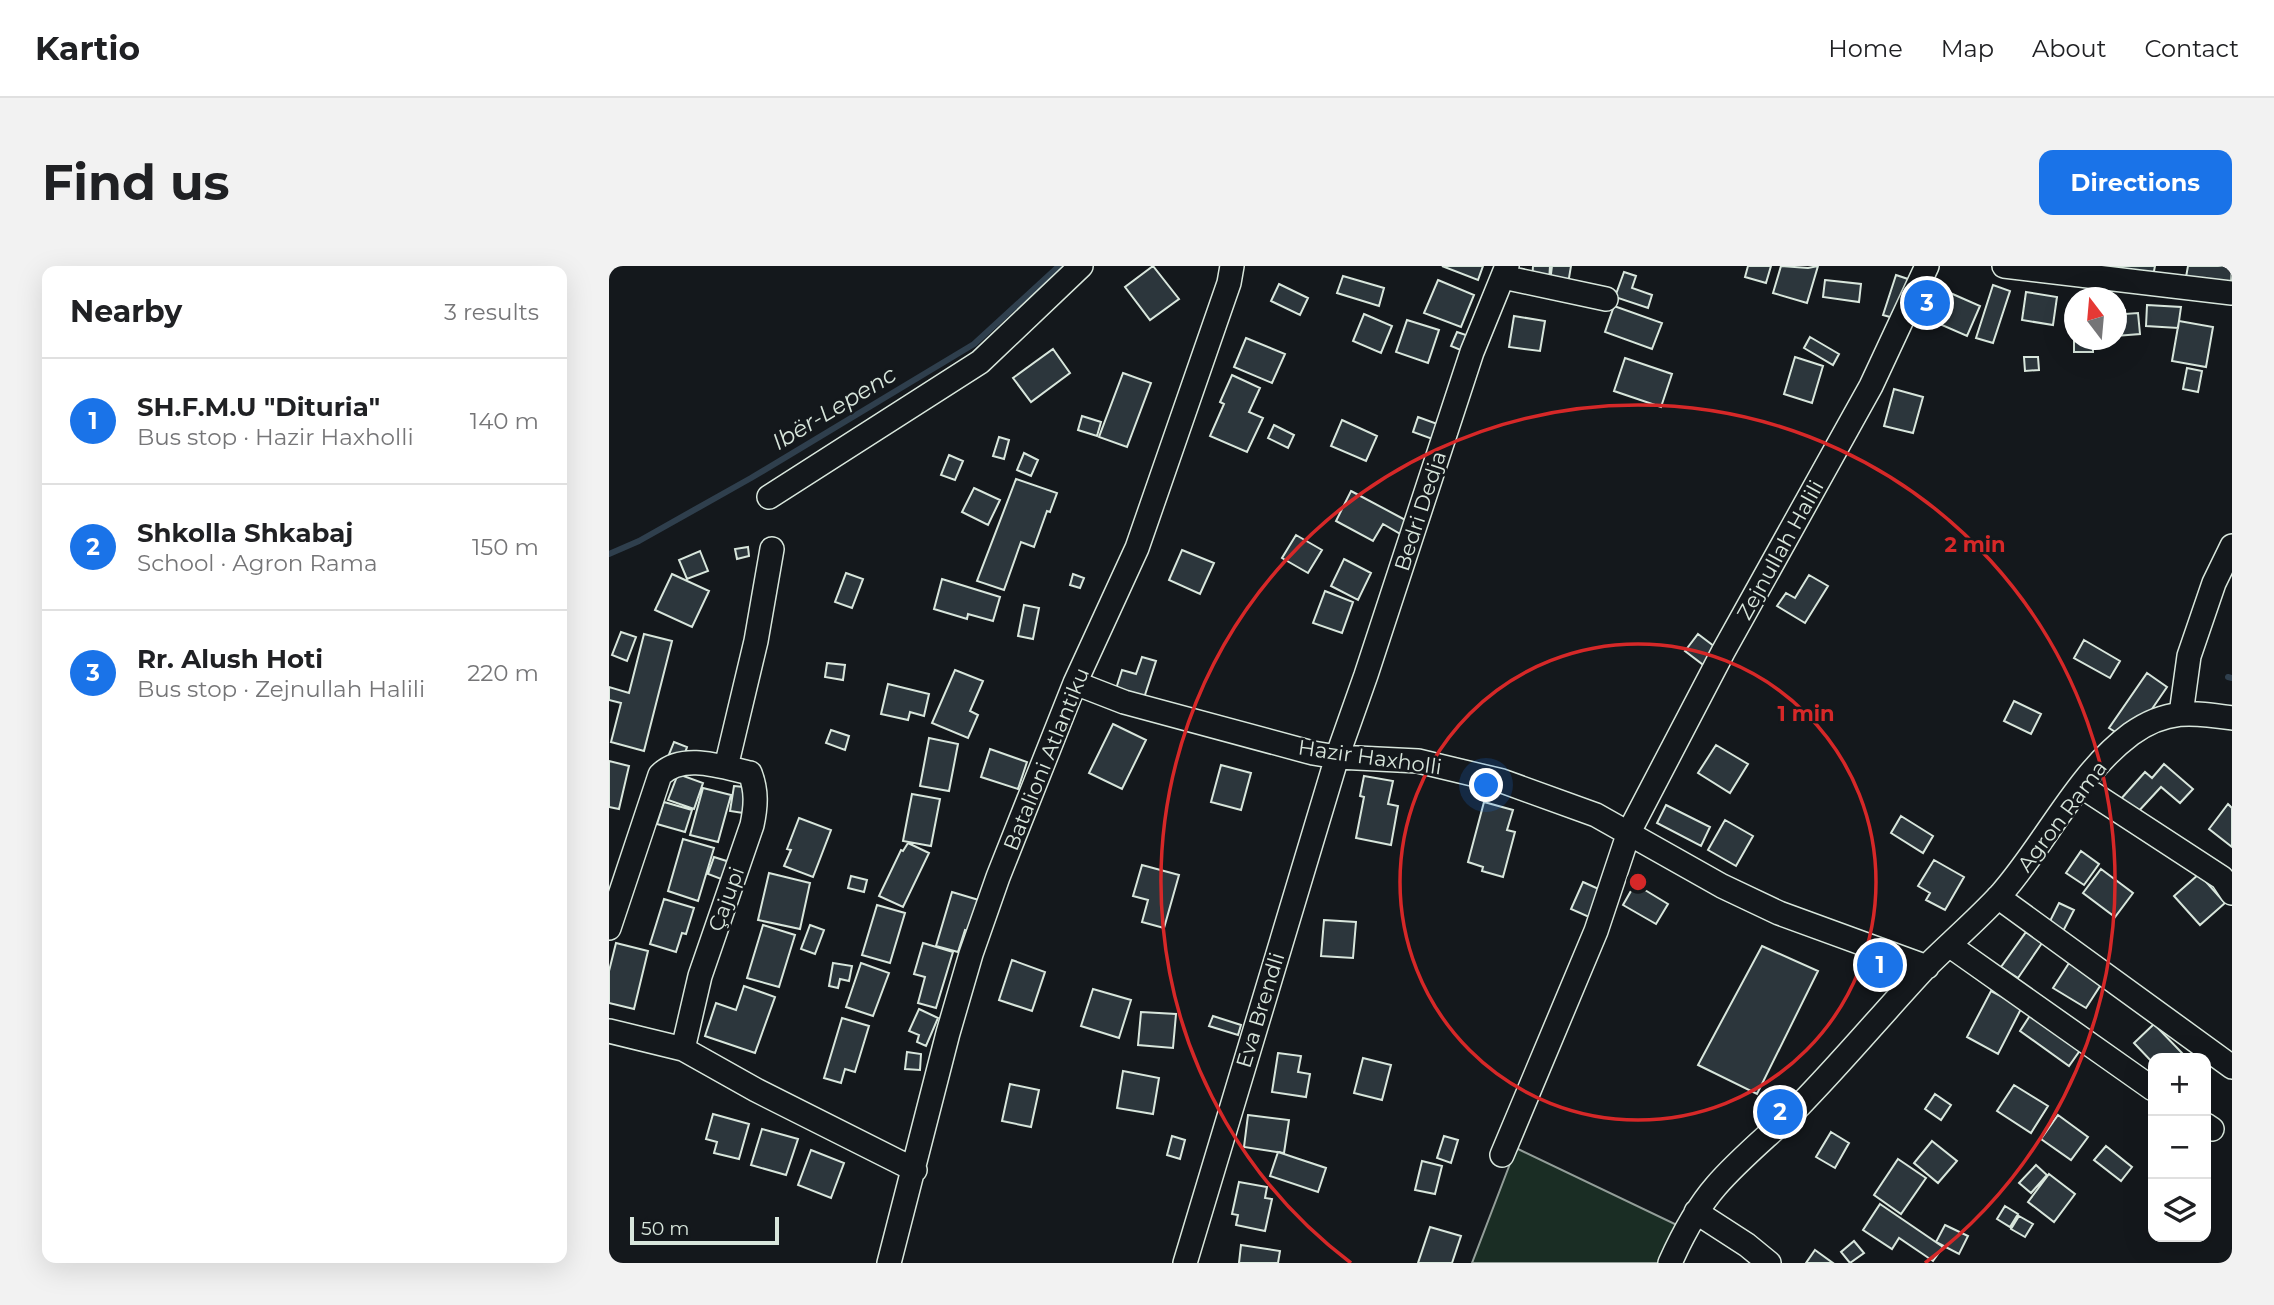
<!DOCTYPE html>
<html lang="en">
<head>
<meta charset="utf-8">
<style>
  body { margin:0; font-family:Montserrat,sans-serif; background:#f2f2f2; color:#202124 }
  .controls { position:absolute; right:21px; bottom:21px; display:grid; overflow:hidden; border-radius:14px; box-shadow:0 7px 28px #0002 }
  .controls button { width:63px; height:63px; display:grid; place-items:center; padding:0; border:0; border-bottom:2px solid #e0e0e0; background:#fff; color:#202124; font:35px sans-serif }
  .compass { position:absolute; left:1455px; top:21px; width:63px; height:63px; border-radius:50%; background:#fff; box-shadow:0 7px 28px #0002; rotate:344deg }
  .scale { position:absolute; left:21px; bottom:18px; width:149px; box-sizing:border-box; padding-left:7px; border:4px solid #d8e6dc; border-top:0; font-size:19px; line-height:24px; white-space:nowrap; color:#d8e6dc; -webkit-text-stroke:5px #14181c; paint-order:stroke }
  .you { position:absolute; left:878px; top:520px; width:24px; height:24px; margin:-18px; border:5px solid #fff; border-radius:50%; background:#1a73e8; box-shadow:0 0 0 10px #1a73e833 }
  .badge { display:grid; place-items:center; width:46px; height:46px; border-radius:50%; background:#1a73e8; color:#fff; font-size:23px; font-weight:700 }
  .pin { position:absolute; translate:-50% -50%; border:4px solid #fff; box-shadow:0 2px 7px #0006 }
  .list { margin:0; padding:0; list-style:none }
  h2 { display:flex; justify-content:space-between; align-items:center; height:91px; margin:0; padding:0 28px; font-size:30px }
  h2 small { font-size:23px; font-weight:400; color:#757577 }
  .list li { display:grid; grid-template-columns:46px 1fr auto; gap:21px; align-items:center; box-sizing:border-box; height:126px; padding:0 28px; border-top:2px solid #e0e0e0 }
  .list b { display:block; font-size:26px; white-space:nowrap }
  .list p { margin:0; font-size:23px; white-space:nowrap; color:#757577 }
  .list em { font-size:23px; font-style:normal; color:#757577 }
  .icon { flex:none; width:38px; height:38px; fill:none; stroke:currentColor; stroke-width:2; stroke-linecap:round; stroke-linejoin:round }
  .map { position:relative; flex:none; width:1623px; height:997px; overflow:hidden; border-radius:14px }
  header { display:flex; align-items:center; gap:42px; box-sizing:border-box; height:98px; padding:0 35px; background:#fff; border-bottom:2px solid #e0e0e0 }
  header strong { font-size:33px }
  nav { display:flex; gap:38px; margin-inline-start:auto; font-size:24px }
  .intro { display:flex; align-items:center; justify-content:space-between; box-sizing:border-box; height:168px; padding:0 42px }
  h1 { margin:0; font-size:49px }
  .button { padding:18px 32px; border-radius:14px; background:#1a73e8; color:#fff; font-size:24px; font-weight:700 }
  main { display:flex; gap:42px; padding:0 42px }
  aside { flex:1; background:#fff; border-radius:14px; box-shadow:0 7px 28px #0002 }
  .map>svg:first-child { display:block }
  .green { fill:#1a2d24; stroke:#939e99; stroke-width:2 }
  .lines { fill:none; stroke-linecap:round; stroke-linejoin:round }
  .stream { stroke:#2f3f4d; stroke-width:6 }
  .building { fill:#2c363c; stroke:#d8e6dc; stroke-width:2 }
  .minor-casing { stroke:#d8e6dc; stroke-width:26 }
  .minor { stroke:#14181c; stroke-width:23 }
  .ring { fill:none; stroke:#d62828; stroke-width:3.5 }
  .labels { text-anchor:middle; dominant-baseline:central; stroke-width:5; stroke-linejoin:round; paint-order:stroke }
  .street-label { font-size:21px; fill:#d8e6dc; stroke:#14181c }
  .water-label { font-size:23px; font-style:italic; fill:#d8e6dc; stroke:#14181c }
  .centre { fill:#d62828; stroke:#14181c; stroke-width:3.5 }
  .ring-label { font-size:21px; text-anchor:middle; font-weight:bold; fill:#d62828; stroke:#14181c; stroke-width:5; stroke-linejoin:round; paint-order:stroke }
</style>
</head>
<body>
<header>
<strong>Kartio</strong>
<nav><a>Home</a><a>Map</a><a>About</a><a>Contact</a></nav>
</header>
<div class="intro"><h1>Find us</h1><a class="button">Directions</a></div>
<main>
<aside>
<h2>Nearby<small>3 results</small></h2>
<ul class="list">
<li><span class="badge">1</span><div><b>SH.F.M.U &quot;Dituria&quot;</b><p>Bus stop · Hazir Haxholli</p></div><em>140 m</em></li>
<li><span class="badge">2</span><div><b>Shkolla Shkabaj</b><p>School · Agron Rama</p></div><em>150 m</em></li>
<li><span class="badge">3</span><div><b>Rr. Alush Hoti</b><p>Bus stop · Zejnullah Halili</p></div><em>220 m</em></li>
</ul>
</aside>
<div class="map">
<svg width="1623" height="997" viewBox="0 0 1623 997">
  <rect width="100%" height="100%" fill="#14181c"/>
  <path class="green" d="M907,882L1070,960L1053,997H863Z"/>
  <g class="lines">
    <path class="stream" d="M0,288L30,275L142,212L365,78L450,0
      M1619,411L1623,412"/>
  </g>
  <path class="building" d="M544,0L570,33L541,54L516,21Z
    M833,0H874L869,14Z
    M924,0H941L940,16L923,15Z
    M943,0H962L959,18L941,16Z
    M1139,0H1162L1157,17L1136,11Z
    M1172,0L1199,2L1209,0L1198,37L1164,27Z
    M1504,0H1546L1544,10L1504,2Z
    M1579,0H1623L1622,18L1577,11Z
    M1015,6L1027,10L1023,22L1043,29L1039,42L1006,31Z
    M1287,9L1299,13L1288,53L1274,49Z
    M734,10L775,22L770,40L728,27Z
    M829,14L865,29L852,61L815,47Z
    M1216,14L1252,18L1250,36L1214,31Z
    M670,18L699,32L691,49L662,35Z
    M1384,19L1401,25L1384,77L1367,72Z
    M1339,26L1371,40L1358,70L1326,56Z
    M1417,26L1448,31L1444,59L1413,54Z
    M1538,39L1572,41L1569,62L1537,60Z
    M1005,40L1053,57L1043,83L996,66Z
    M1516,44V48L1529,47L1531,68L1507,70V45Z
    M755,48L783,60L772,87L744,75Z
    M1465,48V74H1484V86H1465Z
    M905,50L936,55L931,85L900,81Z
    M798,54L830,64L819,97L787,86Z
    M1570,55L1604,61L1597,101L1563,95Z
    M848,66L860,70L854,85L842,80Z
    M1201,71L1230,88L1224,99L1195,82Z
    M637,72L676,88L663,117L625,101Z
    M444,83L461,107L422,136L404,112Z
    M1186,91L1214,100L1203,137L1175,128Z
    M1415,91H1429L1430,104L1416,105Z
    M1016,92L1063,108L1052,141L1005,125Z
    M1578,102L1593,105L1589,126L1574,123Z
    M514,107L542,117L518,181L490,171Z
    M623,109L651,122L640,146L654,152L638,186L601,170L615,138L611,136Z
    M1285,123L1314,131L1304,167L1275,160Z
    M473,150L492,156L488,170L469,164Z
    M809,151L834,160L829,175L804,166Z
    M733,154L768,170L757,195L722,180Z
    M665,159L685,169L679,182L659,172Z
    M390,171L400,174L395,193L384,190Z
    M415,187L429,194L422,210L408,204Z
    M340,189L354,195L346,214L332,209Z
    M407,213L448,227L441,246L438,245L425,281L412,276L395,324L368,315Z
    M365,222L391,234L379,259L353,246Z
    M742,225L802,257L795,270L774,258L764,275L727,255Z
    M687,269L713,284L699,307L673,292Z
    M139,281L140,290L128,293L126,283Z
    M573,284L605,297L591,328L560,314Z
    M91,285L99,305L78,313L70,294Z
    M735,293L762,307L749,334L722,320Z
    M237,307L254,313L243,342L226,336Z
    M63,308L100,325L83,361L46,344Z
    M464,308L475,312L471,322L461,319Z
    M1200,309L1219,320L1196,357L1168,340L1177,327L1186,332Z
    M333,313L391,331L384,355L359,348L358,353L325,343Z
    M716,325L744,336L733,367L704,357Z
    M415,339L430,342L424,373L409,370Z
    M12,366L27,371L18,395L3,389Z
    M35,368L63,375L35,485L2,476L12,437L0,434V421L20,427Z
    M1089,368L1110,384L1097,401L1076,385Z
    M1475,374L1511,395L1501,412L1465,392Z
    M533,391L547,395L534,435L506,426L513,404L527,408Z
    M218,397L236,399L234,414L216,411Z
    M346,404L374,415L361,445L369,449L359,472L323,457Z
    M1538,407L1558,421L1530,462L1513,470L1500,462Z
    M279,418L320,428L315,450L301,446L299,454L272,448Z
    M1405,435L1432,448L1422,468L1395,455Z
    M504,458L537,474L513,523L480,507Z
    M222,464L240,470L236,484L217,477Z
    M320,472L349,478L340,525L311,520Z
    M65,476L78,481L73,496L59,491Z
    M1107,479L1139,498L1121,527L1089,507Z
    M381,483L418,496L409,523L372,511Z
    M0,495L20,500L10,543L0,541Z
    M1555,498L1584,523L1571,537L1552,521L1527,548L1511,534L1536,506L1543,512Z
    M612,499L642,507L632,544L602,536Z
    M69,508L94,517L85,543L59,534Z
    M755,510L784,515L779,538L789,540L782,579L747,572L755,531L751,530Z
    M125,520L144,522L141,548L121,545Z
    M94,522L122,529L109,576L81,569Z
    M303,528L331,533L322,580L294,575Z
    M55,536L83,544L76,566L48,558Z
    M875,536L904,544L898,564L906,566L894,611L873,605L874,601L859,596Z
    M1619,538L1623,542V581L1600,563Z
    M1057,539L1101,561L1092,580L1048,557Z
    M1292,550L1324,570L1314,587L1282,567Z
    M190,552L222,564L204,611L175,600L182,584L178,583Z
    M1116,554L1144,570L1127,600L1099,584Z
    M74,573L105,582L89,635L59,625Z
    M299,577L320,587L294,641L270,630L292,584L294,585Z
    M1472,585L1490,598L1475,619L1457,607Z
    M105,591L127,598L120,616L99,608Z
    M1325,594L1355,611L1336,644L1317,634L1321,627L1309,620Z
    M533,599L570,609L555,662L533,656L539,634L524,630Z
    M1492,603L1524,627L1506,651L1474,627Z
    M160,607L201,617L191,663L149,654Z
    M1590,608L1616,637L1591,659L1565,630Z
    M242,610L258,614L255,626L239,622Z
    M974,616L992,624L980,651L962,643Z
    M1026,618L1059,638L1047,658L1014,639Z
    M343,626L373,635L364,666L356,664L349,686L327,680Z
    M55,633L85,642L77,668L73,667L67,686L41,678Z
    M1450,637L1465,644L1450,673L1436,665Z
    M268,639L296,647L281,697L253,689Z
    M715,654L747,656L744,692L712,690Z
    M154,659L186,669L170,721L138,712Z
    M201,659L215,664L206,688L192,683Z
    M1417,666L1433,677L1409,712L1392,701Z
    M7,677L39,685L25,743L0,737V705Z
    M314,677L344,686L327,742L309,737L316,711L305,708Z
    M1153,680L1209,705L1148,828L1089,799Z
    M403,694L436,706L423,745L390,734Z
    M224,697L243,700L240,715L231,713L229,722L220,720Z
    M252,697L280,707L264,750L237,741Z
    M1460,697L1493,717L1477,742L1444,722Z
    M135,720L166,731L146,787L96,770L107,737L127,744Z
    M484,723L522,734L510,772L472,760Z
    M1382,725L1413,741L1389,788L1358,771Z
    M310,743L329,752L317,780L308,776L310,769L300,765Z
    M532,746L567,748L564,782L529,779Z
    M1422,748L1472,783L1460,800L1411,765Z
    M604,750L632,759L629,769L600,760Z
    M233,752L260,760L246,806L236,803L232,817L215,812Z
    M1545,758L1574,788L1570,792H1544V797L1525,777Z
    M298,786L312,788L311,804L296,803Z
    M669,787L692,790L689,806L701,808L697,831L663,826Z
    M754,792L782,799L773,834L745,827Z
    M514,805L550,812L544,848L508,842Z
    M401,818L430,824L422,861L393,855Z
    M1405,819L1439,840L1422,867L1388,845Z
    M1326,828L1342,839L1332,854L1316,843Z
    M104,848L140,858L130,893L105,887L108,876L97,873Z
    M639,849L680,854L675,887L635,881Z
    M1449,849L1479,871L1462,894L1432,873Z
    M153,863L189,873L177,909L142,899Z
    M1222,866L1240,877L1226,902L1207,891Z
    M563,870L576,874L571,893L558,889Z
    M835,870L849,874L842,897L828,892Z
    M1323,875L1348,895L1329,917L1305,897Z
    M1497,880L1523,901L1512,915L1485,894Z
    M202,884L235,897L222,932L189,919Z
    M669,886L717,902L709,926L661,910Z
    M1289,893L1317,912L1292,948L1265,929Z
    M813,895L833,900L826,928L806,924Z
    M1427,899L1438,909L1422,927L1410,917Z
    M1440,908L1466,928L1445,956L1419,936Z
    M630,916L658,921L656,932L663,933L656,965L627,959L629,949L623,948Z
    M1271,938L1334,981L1324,995L1290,972L1283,983L1254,964Z
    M1396,940L1409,948L1401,961L1388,953Z
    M1410,950L1424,958L1416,971L1402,963Z
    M1336,959L1359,970L1350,988L1327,976Z
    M821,961L852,970L843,997H809Z
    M1245,975L1255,987L1241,997L1232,986Z
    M632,979L671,985L669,997H630Z
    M1206,984L1224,997H1197Z"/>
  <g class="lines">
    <defs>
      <path id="minor" d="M1395,0L1623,27
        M894,11L997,33
        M160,231L371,96L472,0
        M466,417L515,436L704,487L728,491L809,495L893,515L987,549L1113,620L1170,647L1318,701
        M1572,448L1580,390L1605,317L1623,280
        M117,501L147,375L163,283
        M1472,520L1613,612L1623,627
        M1389,631L1623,801
        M0,662L51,509C73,486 114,501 141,507C148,525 147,540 143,559L91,710L74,783
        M1340,679L1544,823
        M0,765L74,783L147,824L306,904
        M1597,859L1603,863
        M893,889L987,665L1020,566L1114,386L1262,120L1318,0
        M1087,946L1138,979L1160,997
        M280,997L339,767L362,688L389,611L466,417L528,282L620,17L623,0
        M576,997L728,491L757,409L863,86L898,0
        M1061,997C1073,970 1087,943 1107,920C1132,891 1163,867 1191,839C1234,795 1274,747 1316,702C1341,677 1368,654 1392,628C1437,577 1467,509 1522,468C1557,443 1583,446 1623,452"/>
    </defs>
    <use href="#minor" class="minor-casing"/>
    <use href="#minor" class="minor"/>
  </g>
  <g class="ring">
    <circle cx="1029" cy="616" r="238"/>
    <path d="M742 997A477 477 0 1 1 1316 997"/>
  </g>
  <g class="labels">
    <g class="street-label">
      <text transform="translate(811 245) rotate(-72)">Bedri Dedja</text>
      <text transform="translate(1171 284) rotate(-61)">Zejnullah Halili</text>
      <text transform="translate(761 491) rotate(8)">Hazir Haxholli</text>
      <text transform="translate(437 493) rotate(-68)">Batalioni Atlantiku</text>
      <text transform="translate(1453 550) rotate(-53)">Agron Rama</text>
      <text transform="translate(117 633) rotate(-70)">Çajupi</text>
      <text transform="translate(651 744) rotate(-73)">Eva Brendli</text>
    </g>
    <g class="water-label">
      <text transform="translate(225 142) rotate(-31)">Ibër-Lepenc</text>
    </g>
  </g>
  <circle cx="1029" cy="616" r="10" class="centre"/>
  <g class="ring-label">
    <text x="1366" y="286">2 min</text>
    <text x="1197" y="455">1 min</text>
  </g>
</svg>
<div class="controls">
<button>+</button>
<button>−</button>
<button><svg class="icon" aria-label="layers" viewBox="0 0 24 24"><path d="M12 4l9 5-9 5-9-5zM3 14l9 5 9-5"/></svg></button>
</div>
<svg class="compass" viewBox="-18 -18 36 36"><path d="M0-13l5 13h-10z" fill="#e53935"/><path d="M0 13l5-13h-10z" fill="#757577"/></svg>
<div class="scale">50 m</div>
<div class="you"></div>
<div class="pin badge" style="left:1271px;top:699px">1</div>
<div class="pin badge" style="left:1171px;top:846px">2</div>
<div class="pin badge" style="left:1318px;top:37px">3</div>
</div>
</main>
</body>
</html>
